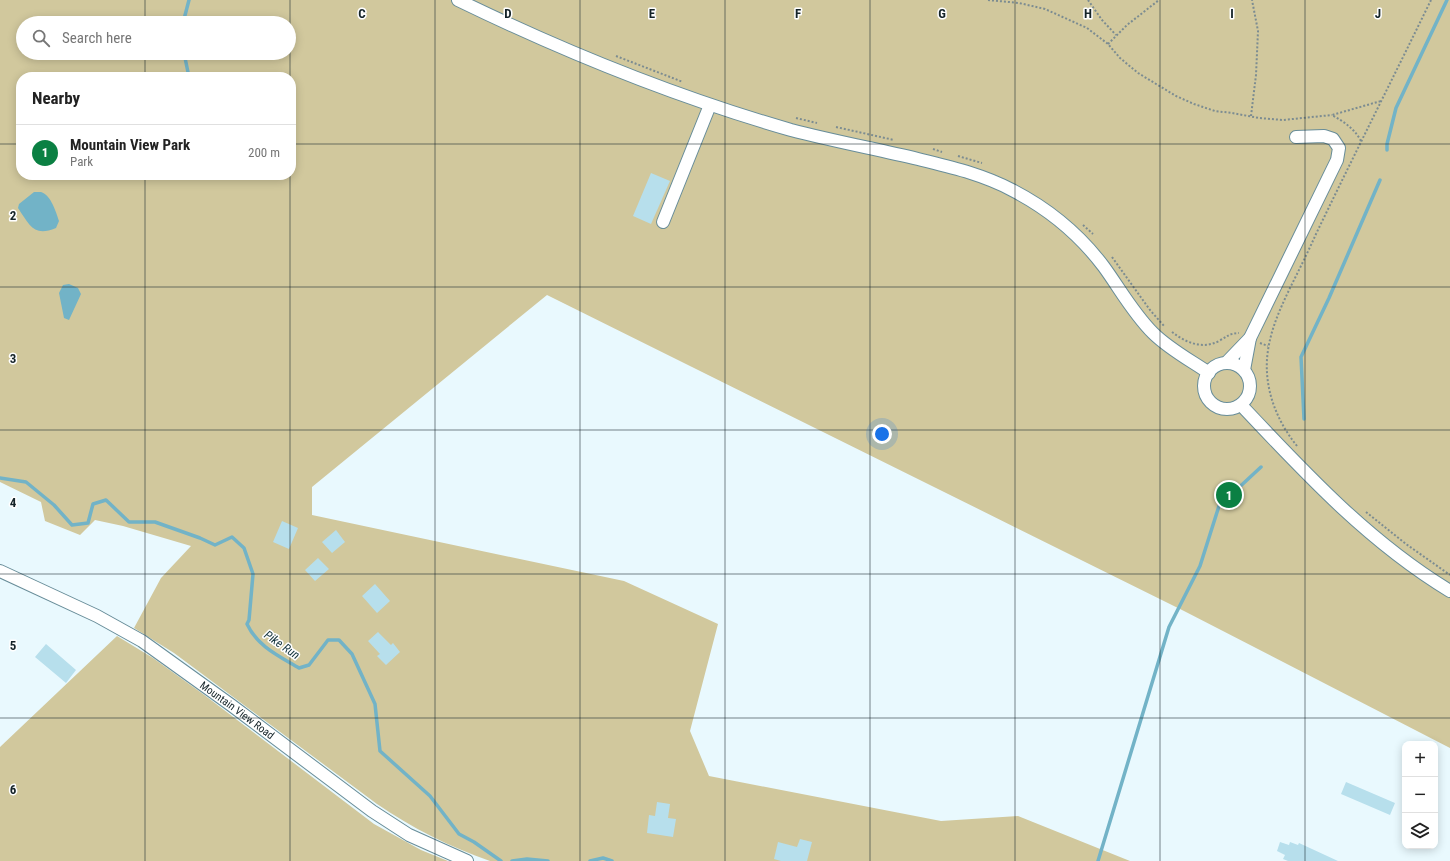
<!DOCTYPE html>
<html lang="en">
<head>
<meta charset="utf-8">
<style>
  body { margin:0; font-family:"Roboto Condensed",sans-serif; background:#f6f6f6; color:#222 }
  .controls { position:absolute; right:12px; bottom:12px; display:grid; overflow:hidden; border-radius:8px; box-shadow:0 2px 10px #0003 }
  .controls button { width:36px; height:36px; display:grid; place-items:center; padding:0; border:0; border-bottom:1px solid #e0e0e0; background:#fff; color:#222; font:20px sans-serif }
  .you { position:absolute; left:882px; top:434px; width:14px; height:14px; margin:-10px; border:3px solid #fff; border-radius:50%; background:#1a73e8; box-shadow:0 0 0 6px #1a73e833 }
  .badge { display:grid; place-items:center; width:26px; height:26px; border-radius:50%; background:#0b8043; color:#fff; font-size:13px; font-weight:700 }
  .pin { position:absolute; translate:-50% -50%; border:2px solid #fff; box-shadow:0 1px 4px #0006 }
  .list { margin:0; padding:0; list-style:none }
  h2 { display:flex; justify-content:space-between; align-items:center; height:52px; margin:0; padding:0 16px; font-size:17px }
  h2 small { font-size:13px; font-weight:400; color:#767676 }
  .list li { display:grid; grid-template-columns:26px 1fr auto; gap:12px; align-items:center; box-sizing:border-box; height:56px; padding:0 16px; border-top:1px solid #e0e0e0 }
  .list b { display:block; font-size:15px; white-space:nowrap }
  .list p { margin:0; font-size:13px; white-space:nowrap; color:#767676 }
  .list em { font-size:13px; font-style:normal; color:#767676 }
  .icon { flex:none; width:22px; height:22px; fill:none; stroke:currentColor; stroke-width:2; stroke-linecap:round; stroke-linejoin:round }
  .map { position:relative; flex:none; width:1450px; height:861px; overflow:hidden }
  .search { position:absolute; background:#fff; box-shadow:0 2px 10px #0003; left:16px; top:16px; width:280px; height:44px; display:flex; align-items:center; gap:10px; box-sizing:border-box; padding:0 14px; border-radius:22px; color:#767676; font-size:15px }
  .panel { position:absolute; background:#fff; box-shadow:0 2px 10px #0003; left:16px; top:72px; width:280px; height:108px; border-radius:16px }
  .map>svg:first-child { display:block }
  .green { fill:#d1c89d; fill-rule:evenodd }
  .water { fill:#72b3c7 }
  .lines { fill:none; stroke-linecap:round; stroke-linejoin:round }
  .stream { stroke:#72b3c7; stroke-width:3.5 }
  .building { fill:#b7dfec }
  .minor-casing { stroke:#688d99; stroke-width:14 }
  .path { stroke:#7c8c91; stroke-width:2; stroke-dasharray:2 2; stroke-linecap:butt }
  .minor { stroke:#fff; stroke-width:12 }
  .grid { fill:none; stroke:#142328; stroke-width:1; stroke-opacity:0.55 }
  .labels { text-anchor:middle; dominant-baseline:central; stroke-width:3; stroke-linejoin:round; paint-order:stroke }
  .street-label { font-size:11px; fill:#142328; stroke:#fff }
  .water-label { font-size:12px; font-style:italic; fill:#13333d; stroke:#fff }
  .grid-label { font-size:13px; text-anchor:middle; font-weight:bold; fill:#142328; stroke:#fff; stroke-width:3; stroke-linejoin:round; paint-order:stroke }
</style>
</head>
<body>
<div class="map">
<svg width="1450" height="861" viewBox="0 0 1450 861">
  <rect width="100%" height="100%" fill="#e9f9fe"/>
  <path class="green" d="M0,0H1450V748L1184,611L547,295L312,487V515L624,581L718,624L690,731L709,776L941,821L1018,816L1130,861H490C450,847 412,828 377,804L174,653L134,628L161,578L191,546L123,526L95,520L80,535L45,521L41,502L0,482ZM23,23H289V53H23ZM21,77H291V175H21Z
    M117,636L153,658L203,694L374,824L421,850L448,861H0V747Z"/>
  <path class="water" d="M34,192C36,192 39,192 41,192C51,195 56,212 59,221L56,228C34,237 30,226 18,208L19,204Z
    M69,284L78,288L81,294L69,320L64,318L59,293L63,285Z"/>
  <g class="lines">
    <path class="stream" d="M183,23L189,0
      M184,53L189,77
      M1387,150V144L1396,108L1447,0
      M1304,419L1301,357L1329,298L1380,180
      M0,478L26,482L54,505L72,525L88,523L93,504L106,500L129,522H155L200,538L215,545L232,537L244,548L253,574L249,620L247,624C257,646 279,656 299,668L309,665L328,640H339L352,654L375,704L380,751L430,796L459,834L474,842L501,861
      M512,861L527,859L548,861
      M590,861L603,858L612,861
      M1098,861L1169,627L1200,566L1219,506L1261,467"/>
  </g>
  <path class="building" d="M651,173L670,181L651,224L633,216Z
    M282,521L298,528L289,549L273,542Z
    M336,530L345,542L332,553L322,542Z
    M318,558L329,569L315,581L305,570Z
    M375,584L390,601L377,613L362,596Z
    M378,632L391,645L393,643L400,652L386,665L377,656L380,654L368,641Z
    M46,644L76,670L66,683L35,657Z
    M1346,782L1395,803L1390,815L1341,794Z
    M657,802L670,804L668,818L676,819L673,837L647,833L649,815L655,816Z
    M800,839L812,842L807,861H781L774,859L778,842L797,847Z
    M1280,842L1289,845L1290,842L1298,845L1299,843L1338,861H1288L1283,859L1285,855L1277,851Z"/>
  <g class="lines">
    <defs>
      <g id="minor">
        <path d="M458,0C565,52 676,97 791,130C833,141 876,149 918,159C950,167 982,174 1012,190C1047,208 1080,235 1104,267C1120,289 1133,313 1153,333C1169,349 1190,360 1209,373"/>
        <path d="M663,222L710,105"/>
        <path d="M1226,363L1250,338L1337,160L1339,148L1333,139L1324,136L1296,137"/>
        <circle cx="1227" cy="386" r="23"/>
        <path d="M1244,370L1250,338"/>
        <path d="M1241,405C1305,473 1369,542 1450,591"/>
        <path id="s1" d="M0,571L97,616L142,641L231,705L372,811L409,835L467,861"/>
      </g>
    </defs>
    <use href="#minor" class="minor-casing"/>
    <path class="path" d="M988,0L1019,3L1045,9L1087,28L1108,44L1120,58L1138,73L1176,96L1194,104L1215,111L1232,113L1259,118L1283,120L1332,115
      M1088,0L1102,20L1116,35
      M1108,44L1127,25L1159,0
      M616,56L683,82
      M1251,116L1256,75L1258,31L1252,0
      M796,118L817,123
      M836,127L894,140
      M1361,141C1354,128 1344,122 1332,115L1381,101
      M933,149L942,152
      M958,156L982,163
      M1083,225L1093,234
      M1112,257L1150,310L1165,327
      M1172,332C1185,342 1202,350 1219,341C1226,337 1230,333 1239,333
      M1260,343L1268,346
      M1297,446C1277,421 1265,391 1267,359C1269,333 1279,311 1290,288C1299,270 1308,252 1316,234C1354,155 1393,78 1431,0
      M1366,512L1406,544L1450,575"/>
    <use href="#minor" class="minor"/>
  </g>
  <path class="grid" d="M145,0V23M290,0V77M435,0V861M580,0V861M725,0V861M870,0V861M1015,0V861M1160,0V861M1305,0V861M145,53V77M0,144H21M291,144H1450M145,175V861M290,175V861M0,287H1450M0,430H1450M0,574H1450M0,718H1450"/>
  <g class="labels">
    <g class="street-label">
      <text stroke="none"><textPath href="#s1" startOffset="276">Mountain View Road</textPath></text>
    </g>
    <g class="water-label">
      <text transform="translate(282 645) rotate(35)">Pike Run</text>
    </g>
  </g>
  <g class="grid-label">
    <text x="362" y="18">C</text>
    <text x="508" y="18">D</text>
    <text x="652" y="18">E</text>
    <text x="798" y="18">F</text>
    <text x="942" y="18">G</text>
    <text x="1088" y="18">H</text>
    <text x="1232" y="18">I</text>
    <text x="1378" y="18">J</text>
    <text x="13" y="220">2</text>
    <text x="13" y="363">3</text>
    <text x="13" y="507">4</text>
    <text x="13" y="650">5</text>
    <text x="13" y="794">6</text>
  </g>
</svg>
<div class="controls">
<button>+</button>
<button>−</button>
<button><svg class="icon" aria-label="layers" viewBox="0 0 24 24"><path d="M12 4l9 5-9 5-9-5zM3 14l9 5 9-5"/></svg></button>
</div>
<div class="you"></div>
<div class="pin badge" style="left:1229px;top:495px">1</div>
<div class="search"><svg class="icon" aria-label="search" viewBox="0 0 24 24"><circle cx="10" cy="10" r="6"/><path d="M15 15l6 6"/></svg>Search here</div>
<section class="panel">
<h2>Nearby<small></small></h2>
<ul class="list">
<li><span class="badge">1</span><div><b>Mountain View Park</b><p>Park</p></div><em>200 m</em></li>
</ul>
</section>
</div>
</body>
</html>
